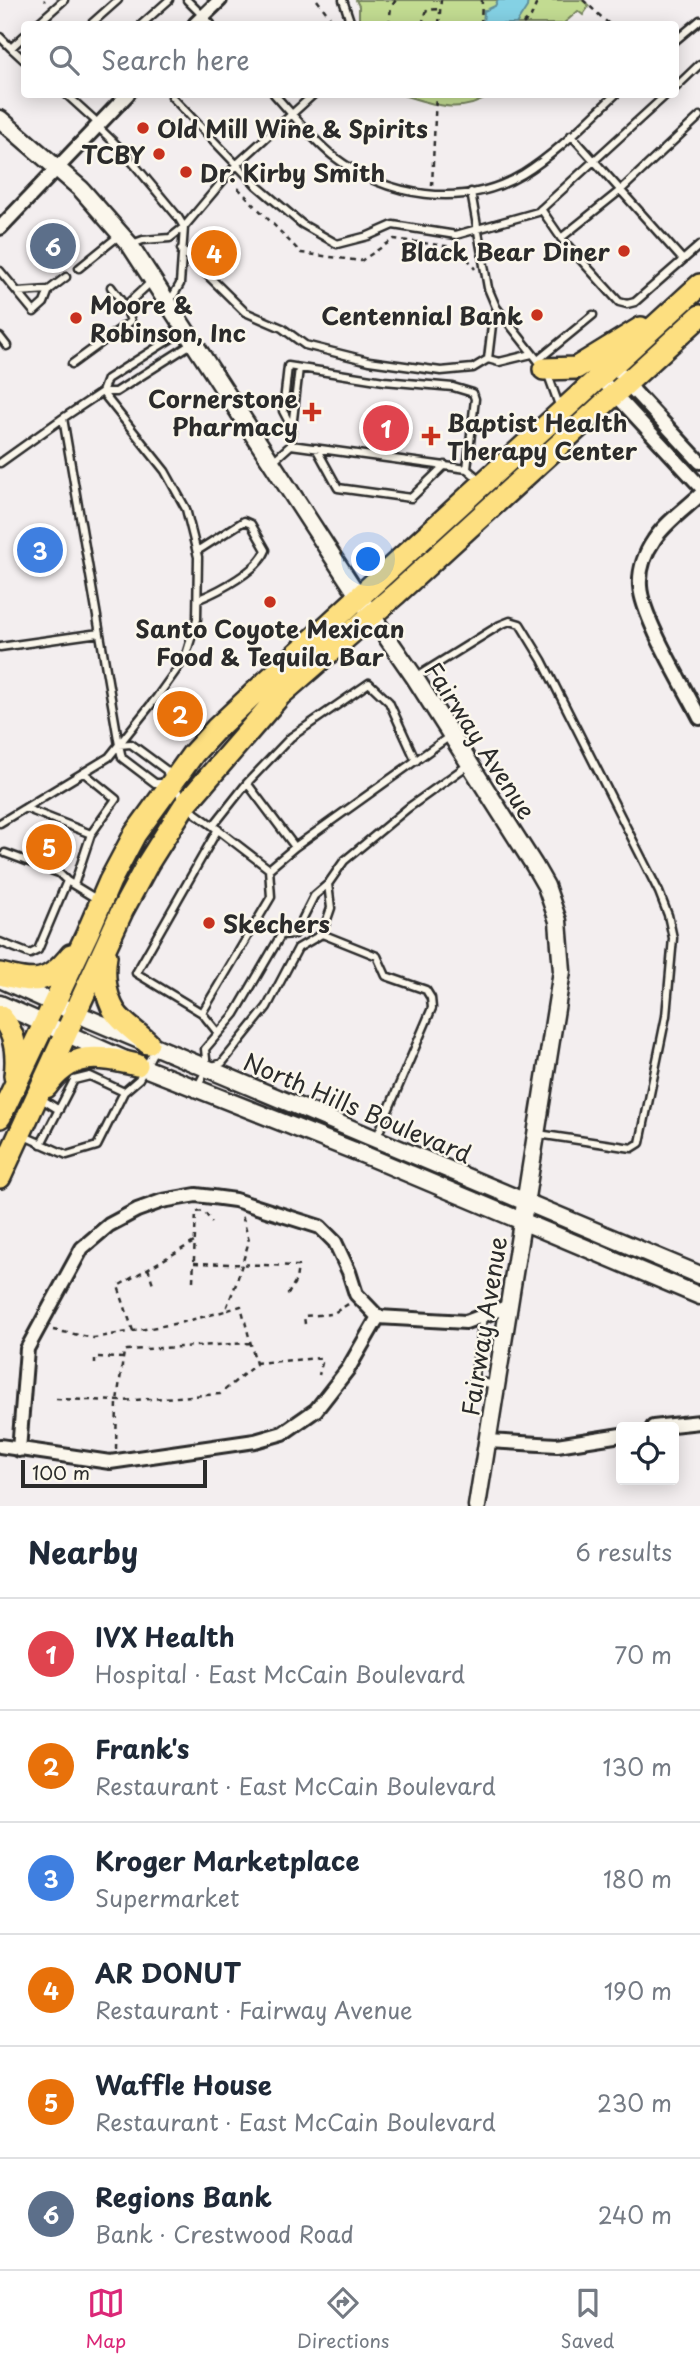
<!DOCTYPE html>
<html lang="en">
<head>
<meta charset="utf-8">
<style>
  body { margin:0; font-family:"Playpen Sans",sans-serif; background:#f2f2f3; color:#1f2937 }
  .controls { position:absolute; right:21px; bottom:21px; display:grid; overflow:hidden; border-radius:7px; box-shadow:0 4px 18px #0003 }
  .controls button { width:63px; height:63px; display:grid; place-items:center; padding:0; border:0; border-bottom:2px solid #e0e1e3; background:#fff; color:#1f2937; font:35px sans-serif }
  .scale { position:absolute; left:21px; bottom:18px; width:186px; box-sizing:border-box; padding-left:7px; border:4px solid #2b2b2b; border-top:0; font-size:19px; line-height:24px; white-space:nowrap; color:#2b2b2b; -webkit-text-stroke:5px #fbf7ec; paint-order:stroke }
  .you { position:absolute; left:369px; top:560px; width:24px; height:24px; margin:-18px; border:5px solid #fff; border-radius:50%; background:#1a73e8; box-shadow:0 0 0 10px #1a73e833 }
  .badge { display:grid; place-items:center; width:46px; height:46px; border-radius:50%; background:#db2777; color:#fff; font-size:23px; font-weight:700 }
  .pin { position:absolute; translate:-50% -50%; border:4px solid #fff; box-shadow:0 2px 7px #0006 }
  .list { margin:0; padding:0; list-style:none }
  h2 { display:flex; justify-content:space-between; align-items:center; height:91px; margin:0; padding:0 28px; font-size:30px }
  h2 small { font-size:23px; font-weight:400; color:#747a83 }
  .list li { display:grid; grid-template-columns:46px 1fr auto; gap:21px; align-items:center; box-sizing:border-box; height:112px; padding:0 28px; border-top:2px solid #e0e1e3 }
  .list b { display:block; font-size:26px; white-space:nowrap }
  .list p { margin:0; font-size:23px; white-space:nowrap; color:#747a83 }
  .list em { font-size:23px; font-style:normal; color:#747a83 }
  .icon { flex:none; width:38px; height:38px; fill:none; stroke:currentColor; stroke-width:2; stroke-linecap:round; stroke-linejoin:round }
  .map { position:relative; flex:none; width:700px; height:1506px; overflow:hidden }
  .search { position:absolute; background:#fff; box-shadow:0 4px 18px #0003; left:21px; right:21px; top:21px; height:77px; display:flex; align-items:center; gap:18px; box-sizing:border-box; padding:0 24px; border-radius:7px; color:#747a83; font-size:26px }
  .sheet { height:763px; background:#fff }
  nav { display:flex; justify-content:space-around; align-items:center; box-sizing:border-box; height:98px; border-top:2px solid #e0e1e3; background:#fff; font-size:19px; color:#747a83 }
  nav a { display:grid; justify-items:center; gap:4px }
  nav .on { color:#db2777 }
  .map>svg:first-child { display:block }
  .green { fill:#c2db91; stroke:#76835e; stroke-width:2 }
  .water { fill:#84d1e4; stroke:#608f9a; stroke-width:2 }
  .lines { fill:none; stroke-linecap:round; stroke-linejoin:round }
  .service-casing { stroke:#2b2b2b; stroke-width:11 }
  .minor-casing { stroke:#2b2b2b; stroke-width:18 }
  .tertiary-casing { stroke:#2b2b2b; stroke-width:21 }
  .primary-casing { stroke:#2b2b2b; stroke-width:26 }
  .path { stroke:#2b2b2b; stroke-width:2.5; stroke-dasharray:5 5; stroke-linecap:butt }
  .service { stroke:#fbf7ec; stroke-width:6 }
  .minor { stroke:#fbf7ec; stroke-width:12 }
  .tertiary { stroke:#fbf7ec; stroke-width:16 }
  .primary { stroke:#fddf80; stroke-width:21 }
  .poi-dot { fill:#c8321e; stroke:#fbf7ec; stroke-width:2.5 }
  .labels { text-anchor:middle; dominant-baseline:central; stroke-width:5; stroke-linejoin:round; paint-order:stroke }
  .poi-label { font-size:24px; font-weight:bold; fill:#2b2b2b; stroke:#fbf7ec; text-anchor:start }
  .street-label { font-size:24px; fill:#2b2b2b; stroke:#fbf7ec }
</style>
</head>
<body>
<div class="map">
<svg width="700" height="1506" viewBox="0 0 700 1506">
  <rect width="100%" height="100%" fill="#f3eeef"/>
  <filter id="ink" filterUnits="userSpaceOnUse"><feTurbulence type="fractalNoise" baseFrequency=".0143" numOctaves="2"/><feDisplacementMap in="SourceGraphic" scale="14" xChannelSelector="R" yChannelSelector="G"/><feConvolveMatrix kernelMatrix="1 2 1 2 8 2 1 2 1" color-interpolation-filters="sRGB"/></filter>
  <g filter="url(#ink)">
    <path class="green" d="M356,0H583L589,6L583,15L578,11L563,24H359V6Z
      M403,95L491,94V95C461,115 435,105 403,95Z"/>
    <path class="water" d="M498,0H528L527,7L516,24H483L484,11L495,6Z"/>
    <g class="lines">
      <defs>
        <path id="service" d="M187,0L211,24
          M343,0L351,24
          M37,24L64,0
          M91,24L118,0
          M142,24L169,0
          M24,36L11,48L24,60
          M0,37L11,48
          M676,40L700,20
          M676,87L700,64
          M66,94L99,124
          M274,94C293,115 311,138 333,156C386,197 463,210 523,174C557,153 586,122 616,94
          M172,97L256,185L302,224L337,244L368,236L393,225L456,235L538,212L667,94
          M97,126L124,152L178,217L184,227L180,284L169,303
          M571,135L683,260
          M471,192L488,288L496,307L547,372L560,408
          M541,209L561,238L619,302L627,304L635,302L700,245
          M561,238L622,189L700,116
          M132,244L143,240L170,238L184,227L237,164L314,94
          M181,249L245,312L282,328L305,345L369,361L441,371L473,368L488,359
          M79,268L121,234
          M0,271L34,312L44,303L49,290L66,277
          M111,287L125,306
          M18,292L49,290
          M499,313L492,325L488,359L499,362L532,354
          M183,331L107,379L102,392H116L193,343
          M0,337L7,346
          M538,360L593,315
          M72,364L131,321L125,306L151,282
          M292,428L299,368
          M291,445L292,428L283,411L288,366L384,381L453,387L473,393L475,399L467,469
          M316,448L338,488L411,498L445,465
          M272,462L291,445L467,469L480,480
          M0,463L63,418
          M197,551L244,521L251,524L266,550C259,570 219,591 199,599
          M0,647L99,633
          M416,677L500,625L510,621L520,624L542,660L659,892L668,915L673,938L666,1016L640,1143L632,1148L538,1134
          M166,783H155L122,758L119,745L131,744L166,770L169,778
          M247,783L291,737L369,683L389,702L416,761
          M174,787L195,813L213,826
          M25,808L91,834
          M0,823L109,757L157,697L185,658L197,619L198,557L186,509L165,471L102,392L63,418L119,745
          M218,829L136,973L202,1013L218,1033
          M295,847L269,869L213,826L247,783L295,847L450,736
          M5,853L59,873L67,881
          M74,885L91,834L116,799L84,773
          M322,934L331,908L328,884
          M0,942L30,954L38,950L67,881L98,900
          M202,1013L271,897L269,869
          M212,1066L222,1063L267,1007L298,948L322,934L377,956L386,976L426,990L431,998L432,1008L376,1139
          M198,1086L207,1068L205,1049L235,1014L281,935L295,934L314,896L328,884L344,861L408,808L468,765
          M40,1098L59,1110
          M24,1136L67,1155L97,1146L124,1092L139,1079L155,1049
          M41,1144L74,1080L90,1076L124,1092
          M483,1316L474,1381L497,1385"/>
        <path id="minor" d="M195,24L220,0
          M0,228L128,94
          M614,365L635,392L700,462
          M600,378L700,486
          M700,495C685,509 665,523 654,540C645,553 639,570 640,586C642,618 684,686 700,718
          M653,1427L700,1422
          M488,1441L557,1445L621,1435
          M0,1446L110,1462L255,1441L283,1433L316,1410L348,1369L378,1317L466,1322L509,1306
          M19,1450L27,1349L82,1248L109,1225L137,1210L162,1201L196,1195L213,1197L235,1200L320,1227L335,1242L349,1272L356,1294L378,1317"/>
        <path id="tertiary" d="M0,119L81,189L130,245L359,597L415,678L534,865L546,886L558,921L562,971L477,1506
          M2,980L87,1018L700,1275
          M0,1004L137,1065L367,1156L700,1296"/>
        <path id="primary" d="M544,369L576,368L641,328
          M106,956C103,973 105,996 115,1012C122,1023 138,1033 148,1043
          M0,974C35,983 47,985 71,955
          M0,1016C16,1033 18,1054 15,1076
          M46,1087C72,1050 98,1056 137,1065
          M0,1117L87,934L110,881L135,834L193,754L216,729L264,684L700,285
          M0,1177L122,911L148,863L184,806L280,695L397,593L700,316"/>
      </defs>
      <use href="#service" class="service-casing"/>
      <use href="#minor" class="minor-casing"/>
      <use href="#tertiary" class="tertiary-casing"/>
      <use href="#primary" class="primary-casing"/>
      <path class="path" d="M317,0L335,24
        M583,0L609,24
        M44,1L45,0
        M389,24L391,7L396,0
        M422,24L427,10L440,9
        M439,24L441,0
        M481,24L482,0
        M523,24L531,17L538,0
        M432,186L436,94
        M238,188L301,253L361,261L394,239L460,248L475,269
        M194,1263L298,1266L296,1280L287,1296
        M148,1268L154,1287
        M193,1281L196,1212L204,1211L212,1223
        M305,1324L304,1316L332,1314L350,1303
        M53,1330L94,1338L179,1323L225,1311L236,1284L249,1241L242,1215
        M133,1331L118,1286L194,1242
        M255,1363L320,1358L322,1363L319,1375
        M95,1364V1357L123,1358
        M56,1399L121,1401L220,1394L256,1364L241,1306L225,1311
        M116,1449L117,1401L124,1352L127,1350L250,1343"/>
      <use href="#service" class="service"/>
      <use href="#minor" class="minor"/>
      <use href="#tertiary" class="tertiary"/>
      <use href="#primary" class="primary"/>
    </g>
  </g>
  <g class="poi-dot">
    <circle cx="143" cy="128" r="7"/>
    <circle cx="159" cy="154" r="7"/>
    <circle cx="186" cy="172" r="7"/>
    <circle cx="624" cy="251" r="7"/>
    <circle cx="537" cy="315" r="7"/>
    <circle cx="76" cy="318" r="7"/>
    <path d="M308.5 401.5h7v7h7v7h-7v7h-7v-7h-7v-7h7z"/>
    <path d="M427.5 425.5h7v7h7v7h-7v7h-7v-7h-7v-7h7z"/>
    <circle cx="270" cy="602" r="7"/>
    <circle cx="209" cy="923" r="7"/>
  </g>
  <g class="labels">
    <g class="poi-label">
      <text x="157" y="128">Old Mill Wine &amp; Spirits</text>
      <text x="145" y="154" text-anchor="end">TCBY</text>
      <text x="200" y="172">Dr. Kirby Smith</text>
      <text x="610" y="251" text-anchor="end">Black Bear Diner</text>
      <text x="90" y="304">Moore &amp;<tspan x="90" dy="28">Robinson, Inc</tspan></text>
      <text x="523" y="315" text-anchor="end">Centennial Bank</text>
      <text x="298" y="398" text-anchor="end">Cornerstone<tspan x="298" dy="28">Pharmacy</tspan></text>
      <text x="447" y="422">Baptist Health<tspan x="447" dy="28">Therapy Center</tspan></text>
      <text x="270" y="628" text-anchor="middle">Santo Coyote Mexican<tspan x="270" dy="28">Food &amp; Tequila Bar</tspan></text>
      <text x="223" y="923">Skechers</text>
    </g>
    <g class="street-label">
      <text transform="translate(481 740) rotate(57)">Fairway Avenue</text>
      <text transform="translate(358 1107) rotate(23)">North Hills Boulevard</text>
      <text transform="translate(483 1326) rotate(-81)">Fairway Avenue</text>
    </g>
  </g>
</svg>
<div class="controls">
<button><svg class="icon" aria-label="locate" viewBox="0 0 24 24"><circle cx="12" cy="12" r="6"/><path d="M12 2v4M12 18v4M2 12h4M18 12h4"/></svg></button>
</div>
<div class="scale">100 m</div>
<div class="you"></div>
<div class="pin badge" style="left:386px;top:428px;background:#e0444e">1</div>
<div class="pin badge" style="left:180px;top:714px;background:#e8710a">2</div>
<div class="pin badge" style="left:40px;top:550px;background:#3f7fe0">3</div>
<div class="pin badge" style="left:214px;top:253px;background:#e8710a">4</div>
<div class="pin badge" style="left:49px;top:847px;background:#e8710a">5</div>
<div class="pin badge" style="left:53px;top:246px;background:#5c6f8a">6</div>
<div class="search"><svg class="icon" aria-label="search" viewBox="0 0 24 24"><circle cx="10" cy="10" r="6"/><path d="M15 15l6 6"/></svg>Search here</div>
</div>
<section class="sheet">
<h2>Nearby<small>6 results</small></h2>
<ul class="list">
<li><span class="badge" style="background:#e0444e">1</span><div><b>IVX Health</b><p>Hospital · East McCain Boulevard</p></div><em>70 m</em></li>
<li><span class="badge" style="background:#e8710a">2</span><div><b>Frank's</b><p>Restaurant · East McCain Boulevard</p></div><em>130 m</em></li>
<li><span class="badge" style="background:#3f7fe0">3</span><div><b>Kroger Marketplace</b><p>Supermarket</p></div><em>180 m</em></li>
<li><span class="badge" style="background:#e8710a">4</span><div><b>AR DONUT</b><p>Restaurant · Fairway Avenue</p></div><em>190 m</em></li>
<li><span class="badge" style="background:#e8710a">5</span><div><b>Waffle House</b><p>Restaurant · East McCain Boulevard</p></div><em>230 m</em></li>
<li><span class="badge" style="background:#5c6f8a">6</span><div><b>Regions Bank</b><p>Bank · Crestwood Road</p></div><em>240 m</em></li>
</ul>
</section>
<nav>
<a class="on"><svg class="icon" aria-label="map" viewBox="0 0 24 24"><path d="M3 6l6-2 6 2 6-2v14l-6 2-6-2-6 2zM9 4v14M15 6v14"/></svg>Map</a>
<a><svg class="icon" aria-label="directions" viewBox="0 0 24 24"><path d="M12 3l9 9-9 9-9-9zM9 14v-3h6M13 9l2 2-2 2"/></svg>Directions</a>
<a><svg class="icon" aria-label="saved" viewBox="0 0 24 24"><path d="M7 4h10v16l-5-4-5 4z"/></svg>Saved</a>
</nav>
</body>
</html>
